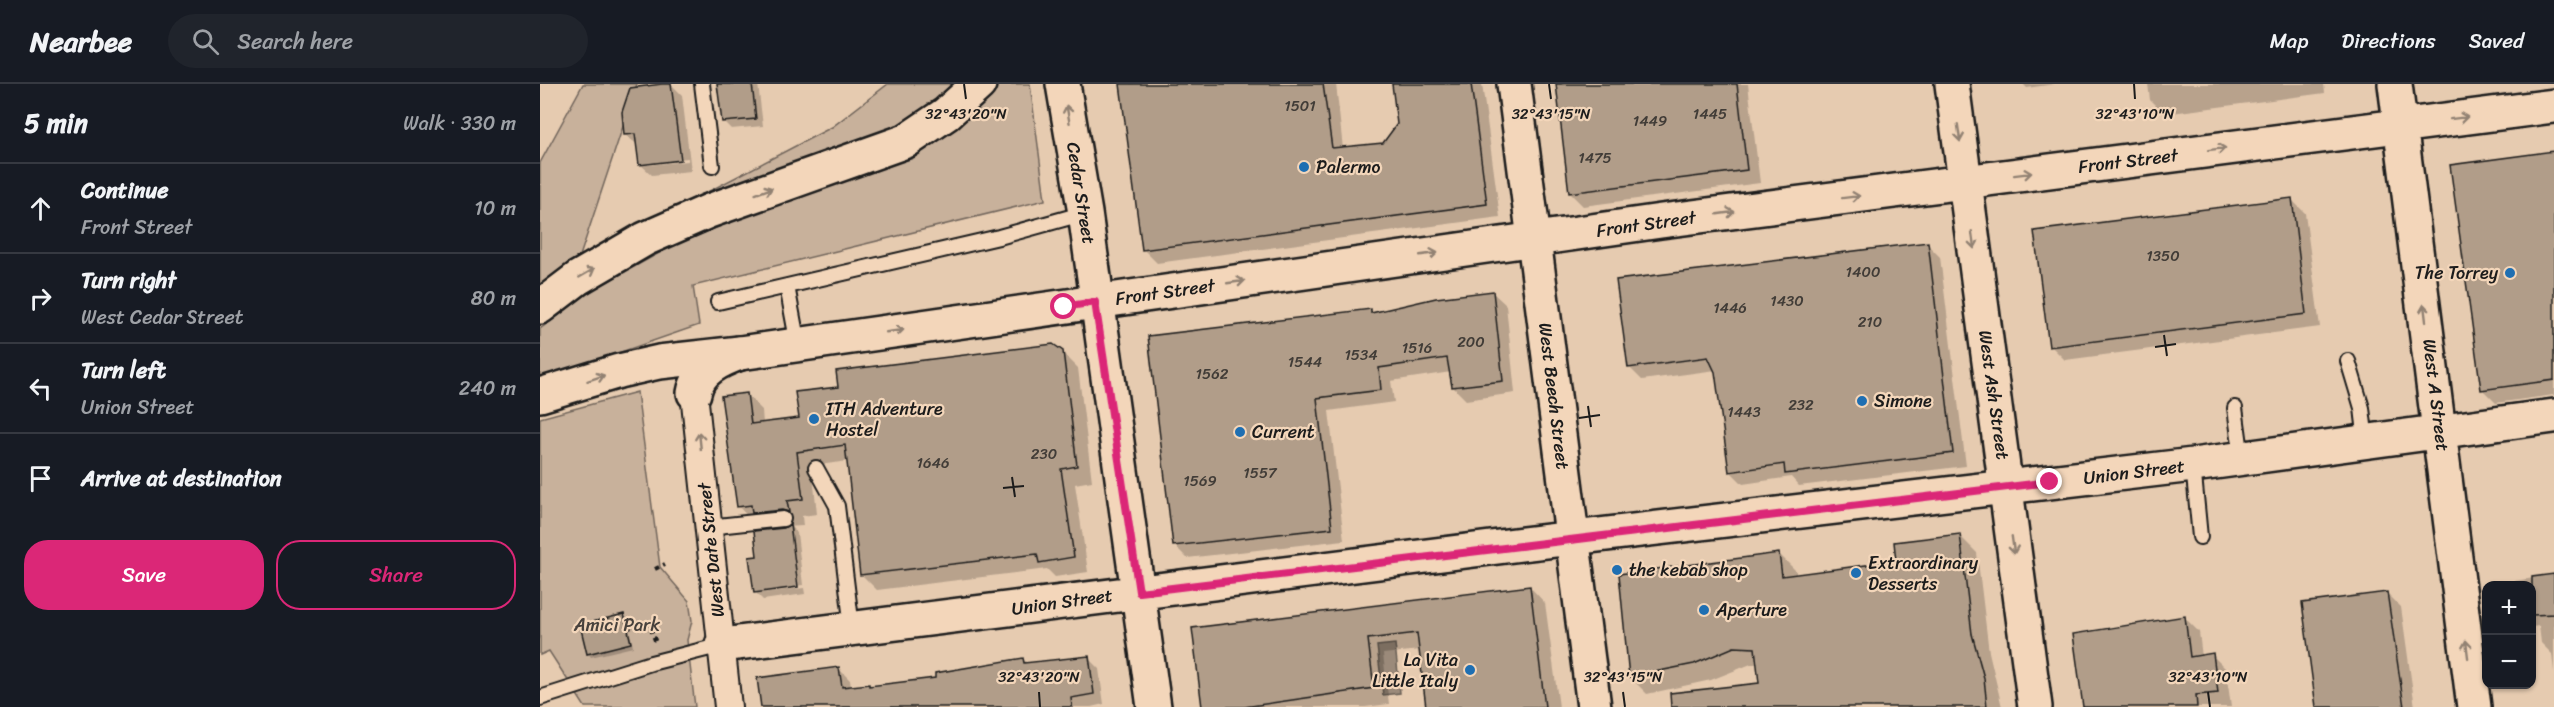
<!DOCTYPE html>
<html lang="en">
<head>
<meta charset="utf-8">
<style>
  body { margin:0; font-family:Sriracha,sans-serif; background:#20242c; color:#f1f3f6 }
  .controls { position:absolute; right:18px; bottom:18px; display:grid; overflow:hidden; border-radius:12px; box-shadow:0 2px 4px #0004 }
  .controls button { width:54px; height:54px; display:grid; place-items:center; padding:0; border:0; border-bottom:2px solid #363941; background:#171b24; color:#f1f3f6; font:30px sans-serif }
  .stop { position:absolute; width:18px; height:18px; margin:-14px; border:4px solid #db2777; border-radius:50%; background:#fff }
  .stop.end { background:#db2777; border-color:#fff; box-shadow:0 2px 6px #0008 }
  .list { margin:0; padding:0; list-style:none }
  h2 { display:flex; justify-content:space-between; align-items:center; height:78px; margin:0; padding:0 24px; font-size:26px }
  h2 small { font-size:20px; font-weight:400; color:#9ea1a6 }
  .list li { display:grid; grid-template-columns:39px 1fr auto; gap:18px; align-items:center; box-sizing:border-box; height:90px; padding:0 24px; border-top:2px solid #363941 }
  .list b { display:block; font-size:22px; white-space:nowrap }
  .list p { margin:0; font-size:20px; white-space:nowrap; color:#9ea1a6 }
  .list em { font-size:20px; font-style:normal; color:#9ea1a6 }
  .actions { display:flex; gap:12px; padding:18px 24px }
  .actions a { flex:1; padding:14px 0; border:2px solid #db2777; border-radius:24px; text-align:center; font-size:21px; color:#db2777 }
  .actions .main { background:#db2777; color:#fff }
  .icon { flex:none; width:33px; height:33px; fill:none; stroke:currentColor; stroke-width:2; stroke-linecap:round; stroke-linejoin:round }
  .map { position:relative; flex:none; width:2014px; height:623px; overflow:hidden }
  header { display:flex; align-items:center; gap:36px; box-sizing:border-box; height:84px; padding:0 30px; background:#171b24; border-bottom:2px solid #363941 }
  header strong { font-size:28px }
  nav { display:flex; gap:33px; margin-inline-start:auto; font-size:21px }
  .search { width:420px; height:54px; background:#20242c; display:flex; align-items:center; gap:15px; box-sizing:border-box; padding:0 21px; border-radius:33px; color:#9ea1a6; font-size:22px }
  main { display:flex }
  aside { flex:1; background:#171b24 }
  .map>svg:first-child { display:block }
  .green { fill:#c8b19b; stroke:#72665c; stroke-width:1.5 }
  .water { fill:#9b8a7a; stroke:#685e54; stroke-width:1.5 }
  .shadow { fill:#0003; fill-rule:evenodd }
  .building { fill:#b19d89; stroke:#1c1c1c; stroke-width:1.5 }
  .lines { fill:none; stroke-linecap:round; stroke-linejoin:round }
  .lane-casing { stroke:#1c1c1c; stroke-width:18 }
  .street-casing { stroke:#1c1c1c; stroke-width:30 }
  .secondary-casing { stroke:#1c1c1c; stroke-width:38 }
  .highway-casing { stroke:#1c1c1c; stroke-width:38 }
  .path { stroke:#1c1c1c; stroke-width:4; stroke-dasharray:4.5 4.5; stroke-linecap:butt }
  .lane { stroke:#f3d6ba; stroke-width:14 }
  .street { stroke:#f3d6ba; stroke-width:26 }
  .secondary { stroke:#f3d6ba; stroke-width:33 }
  .highway { stroke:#f3d6ba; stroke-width:33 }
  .oneway { stroke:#928273 }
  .route { stroke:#db2777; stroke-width:8 }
  .ticks { fill:none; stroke:#1c1c1c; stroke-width:2 }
  .poi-dot { fill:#1f6fb2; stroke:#f3d6ba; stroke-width:2 }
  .labels { text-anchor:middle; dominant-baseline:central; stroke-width:4.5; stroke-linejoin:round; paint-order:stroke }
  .number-label { font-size:15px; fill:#413c37 }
  .street-label { font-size:18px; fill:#1c1c1c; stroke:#f3d6ba }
  .poi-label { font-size:18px; fill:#1c1c1c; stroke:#f3d6ba; text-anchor:start }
  .park-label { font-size:18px; fill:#47413c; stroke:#f3d6ba }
  .ticks-label { font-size:15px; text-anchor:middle; fill:#1c1c1c; stroke:#f3d6ba; stroke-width:4.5; stroke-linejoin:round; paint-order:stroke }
</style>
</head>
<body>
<header>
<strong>Nearbee</strong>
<div class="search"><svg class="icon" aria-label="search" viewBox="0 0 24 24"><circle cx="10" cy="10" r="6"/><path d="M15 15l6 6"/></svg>Search here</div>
<nav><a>Map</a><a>Directions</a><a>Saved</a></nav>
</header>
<main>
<aside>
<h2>5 min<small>Walk · 330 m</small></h2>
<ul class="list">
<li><svg class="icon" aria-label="ahead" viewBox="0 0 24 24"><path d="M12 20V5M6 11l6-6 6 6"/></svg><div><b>Continue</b><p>Front Street</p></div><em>10 m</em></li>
<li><svg class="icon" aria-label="right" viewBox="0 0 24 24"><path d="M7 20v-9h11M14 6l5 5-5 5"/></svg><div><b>Turn right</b><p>West Cedar Street</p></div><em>80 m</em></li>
<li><svg class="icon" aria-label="left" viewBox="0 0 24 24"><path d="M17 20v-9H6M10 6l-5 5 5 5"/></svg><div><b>Turn left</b><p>Union Street</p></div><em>240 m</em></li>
<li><svg class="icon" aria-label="arrive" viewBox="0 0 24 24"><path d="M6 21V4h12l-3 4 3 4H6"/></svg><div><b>Arrive at destination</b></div></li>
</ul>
<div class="actions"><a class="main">Save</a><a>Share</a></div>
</aside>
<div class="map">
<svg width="2014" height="623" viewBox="0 0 2014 623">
  <rect width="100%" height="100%" fill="#e6cbb0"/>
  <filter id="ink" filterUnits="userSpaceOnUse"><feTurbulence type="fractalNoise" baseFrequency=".0167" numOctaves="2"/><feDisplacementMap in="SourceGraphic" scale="12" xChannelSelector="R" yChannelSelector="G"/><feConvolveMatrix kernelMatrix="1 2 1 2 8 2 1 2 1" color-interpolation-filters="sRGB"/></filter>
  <g filter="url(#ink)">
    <path class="green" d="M43,0H97L39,175L292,43L348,0H490L505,116L153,202L159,241L0,296V245L54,205L130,163L234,120L347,50L0,216V79Z
      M97,308L120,483L149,517L152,537L147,556L155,623H45L9,567L0,571V334Z"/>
    <path class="water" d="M855,560L860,609L843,611L837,562Z"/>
    <path class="shadow" d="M131,0L142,11L151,87L112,91L100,80L98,61L85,51ZM148,74V77L108,81V78Z
      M179,0H218L223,42L191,45L183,37Z
      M581,0H796L803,65L844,61L858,41L854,3L850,0H942L960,133L617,179L603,165Z
      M1018,0H1208L1220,99L1043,122L1030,109Z
      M1483,0H1515L1487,4Z
      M1608,0H1784L1785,9L1624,30L1610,16Z
      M2014,69V311L1956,319L1942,305Z
      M1751,115L1765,129L1780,243L1525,276L1511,262Z
      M1387,160L1400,173L1426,382L1259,402L1251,393L1203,400L1190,387L1176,286L1102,296L1089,283Z
      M952,208L966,221L975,309L926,316L913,303L911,288L851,297L854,318L789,327L804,456L647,474L634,461L831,227L833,230Z
      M522,268L538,284L552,397L535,400L548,488L515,493L507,485L337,506L322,491L308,377L272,382L277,430L262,432L263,442L228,444L221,437L213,438L198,422L207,311L222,326L223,340L261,336L300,304Z
      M250,442L257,449L263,501L220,506V509L264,504L265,510L223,516L215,508L219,473Z
      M1420,452L1437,469L1449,568L1462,623H1167L1221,601L1218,580H1211L1171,596L1107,610L1090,593L1081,491L1239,470L1256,487V492L1357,478Z
      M2014,491V588L2012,570L2001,559L1999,542L1992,543V502H1969L1968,498Z
      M990,503L1005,519L1019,623H887L880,566L843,570L849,620L825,623H663L653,546Z
      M1847,509L1861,523L1875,623H1778Z
      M83,532L87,535L93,563L51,573L48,569Z
      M1645,534L1659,548L1662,573L1672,571L1686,585L1691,623H1544Z
      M548,574L559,585L564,620L551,623H222L299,585L310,596L311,603H330L397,595L483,575L488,580Z"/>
    <path class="building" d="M122,0H131L141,76L99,81L95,50L84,51L82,28L90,4Z
      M177,0H212L216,35L182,38Z
      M580,0H783L792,64L843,59L857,40L852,0H931L947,120L602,166Z
      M1016,0H1197L1207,86L1029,109Z
      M2014,67V296L1941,306L1910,81Z
      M1752,114L1766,230L1509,263L1494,147Z
      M1388,158L1413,369L1245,390L1244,380L1189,388L1175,288L1168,273L1088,284L1076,196Z
      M953,207L963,297L912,303L907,274L839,284L841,306L777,314L792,444L633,462L608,252L831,225V229L896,214Z
      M513,260L523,267L537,382L521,385L534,473L499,479L497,470L320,491L305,361L257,368L263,415L247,417L249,428L242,426L212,429L211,421L197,423L181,312L207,309L211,340L259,334L255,308L298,303L296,287Z
      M250,440L258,503L214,509L209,473L217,472L214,447L244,444Z
      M1420,450L1432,550L1444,594L1447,623H1131L1130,609L1219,599L1215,564L1194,563L1154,580L1089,593L1079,490L1239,469L1242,492L1356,477L1354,458Z
      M2014,490V530L1992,531V493Z
      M990,502L1005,623H886L877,549L828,555L834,604L704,623H662L652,544Z
      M1847,508L1864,623H1776L1762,519Z
      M84,530L91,559L47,570L40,541Z
      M1645,532L1650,573L1673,569L1678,609L1656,611L1657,623H1543L1533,550Z
      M549,572L554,610L531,614L532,623H221L217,594L299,583L302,603L329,600V602L395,594V589L483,574L484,579Z"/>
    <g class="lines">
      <defs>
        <path id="lane" d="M162,0L172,82
          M247,202L258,261
          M178,218L459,153L545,129
          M1808,277L1822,324L1826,358
          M1695,324L1702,375
          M1653,381L1660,453
          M276,384L297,422L312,544
          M168,443L243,435
          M0,614L111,579L182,561"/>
        <path id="street" d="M154,309L188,623"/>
        <path id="secondary" d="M523,0L545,129L614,623
          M974,0L1054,623
          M1412,0L1495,623
          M1855,0L1934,623
          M154,309C158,286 180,276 200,269L1121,137L2014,22
          M182,561L982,460L1653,381L2014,332"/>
        <path id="highway" d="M0,223L38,194L105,155L169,127L366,57L406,30L439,0
          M0,311L79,287L119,278L200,269"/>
      </defs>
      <use href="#lane" class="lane-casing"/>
      <use href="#street" class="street-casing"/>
      <use href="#secondary" class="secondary-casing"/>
      <use href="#highway" class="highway-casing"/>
      <path class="path" d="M115,485L125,480
        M87,544L109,540L116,559"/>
      <use href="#lane" class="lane"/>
      <use href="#street" class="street"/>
      <use href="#secondary" class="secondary"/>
      <use href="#highway" class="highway"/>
    </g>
    <defs><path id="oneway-shaft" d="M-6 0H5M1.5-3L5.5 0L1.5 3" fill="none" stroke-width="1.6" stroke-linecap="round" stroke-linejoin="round" transform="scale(1.5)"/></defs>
    <g class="oneway">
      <use href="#oneway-shaft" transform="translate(528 30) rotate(-100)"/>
      <use href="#oneway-shaft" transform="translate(1919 34) rotate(-7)"/>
      <use href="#oneway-shaft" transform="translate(1419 49) rotate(82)"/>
      <use href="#oneway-shaft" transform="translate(1677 65) rotate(-7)"/>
      <use href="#oneway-shaft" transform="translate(1483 90) rotate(-7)"/>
      <use href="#oneway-shaft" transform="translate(224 107) rotate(-20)"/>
      <use href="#oneway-shaft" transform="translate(1311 113) rotate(-7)"/>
      <use href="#oneway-shaft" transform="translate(1186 129) rotate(-8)"/>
      <use href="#oneway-shaft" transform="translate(1433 156) rotate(82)"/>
      <use href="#oneway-shaft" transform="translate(889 170) rotate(-8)"/>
      <use href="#oneway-shaft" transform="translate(47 189) rotate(-30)"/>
      <use href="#oneway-shaft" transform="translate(696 198) rotate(-8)"/>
      <use href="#oneway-shaft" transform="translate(1885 229) rotate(-97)"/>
      <use href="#oneway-shaft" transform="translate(355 247) rotate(-8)"/>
      <use href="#oneway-shaft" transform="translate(56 294) rotate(-18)"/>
      <use href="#oneway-shaft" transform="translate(160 357) rotate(-96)"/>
      <use href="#oneway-shaft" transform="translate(1473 461) rotate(82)"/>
      <use href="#oneway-shaft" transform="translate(1927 565) rotate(-97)"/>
    </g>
  </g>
  <g class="lines" filter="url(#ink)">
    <path class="route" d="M524,223L555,218L599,508L1510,398"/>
  </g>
  <path class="ticks" d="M424,0L426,15M1009,0L1011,15M1594,0L1595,15M1624,251L1627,272M1615,263L1636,260M1048,322L1051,343M1039,334L1060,331M472,393L475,413M463,404L484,402M499,608L500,623M1083,608L1085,623M1668,608L1670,623"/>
  <g class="poi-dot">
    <circle cx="764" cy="83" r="6"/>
    <circle cx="1970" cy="189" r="6"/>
    <circle cx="1322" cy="317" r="6"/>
    <circle cx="274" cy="335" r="6"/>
    <circle cx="700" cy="348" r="6"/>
    <circle cx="1077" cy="486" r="6"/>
    <circle cx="1316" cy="489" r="6"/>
    <circle cx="1164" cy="526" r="6"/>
    <circle cx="930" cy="586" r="6"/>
  </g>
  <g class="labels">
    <g class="number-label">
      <text x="760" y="22">1501</text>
      <text x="1170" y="30">1445</text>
      <text x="1110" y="37">1449</text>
      <text x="1055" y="74">1475</text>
      <text x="1623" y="172">1350</text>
      <text x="1323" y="188">1400</text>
      <text x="1247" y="217">1430</text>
      <text x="1190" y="224">1446</text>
      <text x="1330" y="238">210</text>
      <text x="931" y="258">200</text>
      <text x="877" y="264">1516</text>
      <text x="821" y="271">1534</text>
      <text x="765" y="278">1544</text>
      <text x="672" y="290">1562</text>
      <text x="1261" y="321">232</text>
      <text x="1204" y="328">1443</text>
      <text x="504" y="370">230</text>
      <text x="393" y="379">1646</text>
      <text x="720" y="389">1557</text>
      <text x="660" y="397">1569</text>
    </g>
    <g class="street-label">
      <text transform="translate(1588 77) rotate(-7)">Front Street</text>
      <text transform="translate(541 109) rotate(81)">Cedar Street</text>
      <text transform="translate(1106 140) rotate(-8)">Front Street</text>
      <text transform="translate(625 208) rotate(-8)">Front Street</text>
      <text transform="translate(1454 311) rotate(82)">West Ash Street</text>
      <text transform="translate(1896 311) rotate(83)">West A Street</text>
      <text transform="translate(1014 312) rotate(83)">West Beech Street</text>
      <text transform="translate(1594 388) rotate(-7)">Union Street</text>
      <text transform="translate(171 466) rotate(-96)">West Date Street</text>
      <text transform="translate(522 518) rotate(-8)">Union Street</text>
    </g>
    <g class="poi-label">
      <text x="776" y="83">Palermo</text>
      <text x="1958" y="189" text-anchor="end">The Torrey</text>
      <text x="1334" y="317">Simone</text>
      <text x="286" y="325">ITH Adventure<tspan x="286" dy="21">Hostel</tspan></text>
      <text x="712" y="348">Current</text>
      <text x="1328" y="479">Extraordinary<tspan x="1328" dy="21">Desserts</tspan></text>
      <text x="1089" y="486">the kebab shop</text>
      <text x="1176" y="526">Aperture</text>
      <text x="918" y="576" text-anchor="end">La Vita<tspan x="918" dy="21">Little Italy</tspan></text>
    </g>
    <g class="park-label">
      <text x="77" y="541">Amici Park</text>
    </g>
  </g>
  <g class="ticks-label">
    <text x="426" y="35">32°43'20"N</text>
    <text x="1011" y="35">32°43'15"N</text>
    <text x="1595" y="35">32°43'10"N</text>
    <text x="499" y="598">32°43'20"N</text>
    <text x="1083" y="598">32°43'15"N</text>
    <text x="1668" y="598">32°43'10"N</text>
  </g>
</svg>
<div class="controls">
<button>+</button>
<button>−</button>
</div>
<div class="stop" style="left:524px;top:223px"></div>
<div class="stop end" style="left:1510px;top:398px"></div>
</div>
</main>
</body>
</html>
